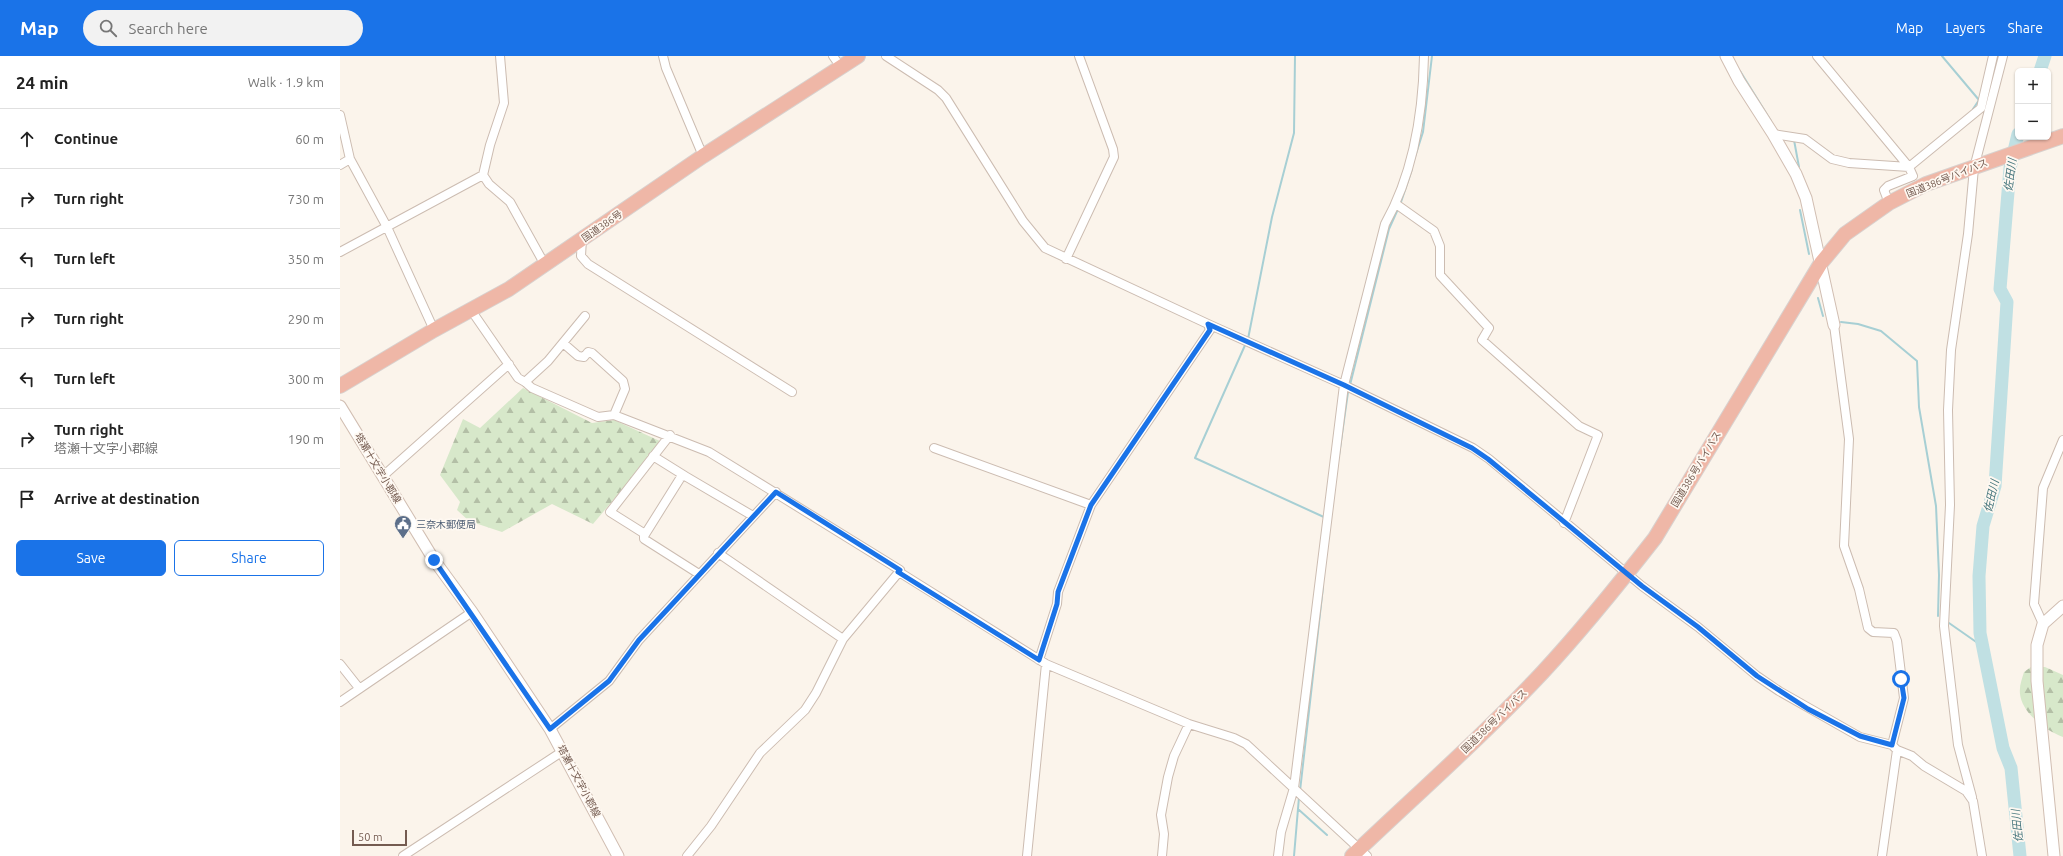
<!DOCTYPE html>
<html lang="en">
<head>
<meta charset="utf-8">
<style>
  body { margin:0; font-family:Ubuntu,"Noto Sans JP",sans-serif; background:#f2f2f2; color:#222 }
  .controls { position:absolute; right:12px; top:12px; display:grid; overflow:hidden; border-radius:6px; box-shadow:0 1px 3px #0004 }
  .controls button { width:36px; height:36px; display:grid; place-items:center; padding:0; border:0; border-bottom:1px solid #e0e0e0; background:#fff; color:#222; font:20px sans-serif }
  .scale { position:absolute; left:12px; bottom:10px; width:55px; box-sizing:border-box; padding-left:4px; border:2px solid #745b50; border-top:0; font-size:11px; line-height:14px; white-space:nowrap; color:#745b50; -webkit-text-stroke:3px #fef8f1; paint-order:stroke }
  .stop { position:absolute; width:12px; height:12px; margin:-9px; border:3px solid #1a73e8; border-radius:50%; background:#fff }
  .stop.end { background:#1a73e8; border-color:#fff; box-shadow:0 1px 4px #0008 }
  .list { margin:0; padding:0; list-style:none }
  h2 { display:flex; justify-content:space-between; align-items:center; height:52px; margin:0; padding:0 16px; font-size:17px }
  h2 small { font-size:13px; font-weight:400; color:#767676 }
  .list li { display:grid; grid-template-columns:26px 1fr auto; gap:12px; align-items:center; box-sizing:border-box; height:60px; padding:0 16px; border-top:1px solid #e0e0e0 }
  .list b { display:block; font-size:15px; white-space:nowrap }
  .list p { margin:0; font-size:13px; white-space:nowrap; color:#767676 }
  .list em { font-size:13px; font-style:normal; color:#767676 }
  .actions { display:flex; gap:8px; padding:12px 16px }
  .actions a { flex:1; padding:9px 0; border:1px solid #1a73e8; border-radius:6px; text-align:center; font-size:14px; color:#1a73e8 }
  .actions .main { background:#1a73e8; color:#fff }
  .icon { flex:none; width:22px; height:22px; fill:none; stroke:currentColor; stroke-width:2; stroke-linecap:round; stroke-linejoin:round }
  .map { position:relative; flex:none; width:1723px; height:800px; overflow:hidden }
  header { display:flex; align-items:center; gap:24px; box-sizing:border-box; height:56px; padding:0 20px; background:#1a73e8; color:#fff }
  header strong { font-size:19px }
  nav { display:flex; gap:22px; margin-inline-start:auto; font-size:14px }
  .search { width:280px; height:36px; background:#f2f2f2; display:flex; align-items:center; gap:10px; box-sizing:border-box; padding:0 14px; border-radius:22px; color:#767676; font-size:15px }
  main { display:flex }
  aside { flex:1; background:#fff }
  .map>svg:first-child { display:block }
  .forest { fill:url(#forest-firs) }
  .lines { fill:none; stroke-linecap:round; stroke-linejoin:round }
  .stream { stroke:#a7cfd4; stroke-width:2 }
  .river { stroke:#c0e0e3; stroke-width:13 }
  .street-casing { stroke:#ccbcb1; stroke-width:10 }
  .secondary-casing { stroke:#d1beb2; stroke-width:13 }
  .highway-casing { stroke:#d8d1ce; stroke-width:16 }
  .street { stroke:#fff; stroke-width:8 }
  .secondary { stroke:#fff; stroke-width:11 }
  .highway { stroke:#efb7a7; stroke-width:14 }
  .route { stroke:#1a73e8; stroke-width:5 }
  .labels { text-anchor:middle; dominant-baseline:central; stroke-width:3.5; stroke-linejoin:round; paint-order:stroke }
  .street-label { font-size:10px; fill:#745b50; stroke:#fef8f1 }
  .service-label { font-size:10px; fill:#4e5e75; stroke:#fef8f1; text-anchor:start }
  .water-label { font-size:11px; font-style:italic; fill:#47777e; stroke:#fef8f1 }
</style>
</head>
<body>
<header>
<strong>Map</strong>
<div class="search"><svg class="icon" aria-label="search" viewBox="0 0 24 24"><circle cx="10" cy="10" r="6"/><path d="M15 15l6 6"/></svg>Search here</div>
<nav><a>Map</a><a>Layers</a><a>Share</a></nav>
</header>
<main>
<aside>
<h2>24 min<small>Walk · 1.9 km</small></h2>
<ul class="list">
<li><svg class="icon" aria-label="ahead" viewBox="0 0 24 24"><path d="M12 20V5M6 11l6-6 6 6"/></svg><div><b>Continue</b></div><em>60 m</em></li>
<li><svg class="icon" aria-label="right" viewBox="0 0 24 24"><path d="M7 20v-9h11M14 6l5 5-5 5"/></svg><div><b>Turn right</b></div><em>730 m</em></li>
<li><svg class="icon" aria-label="left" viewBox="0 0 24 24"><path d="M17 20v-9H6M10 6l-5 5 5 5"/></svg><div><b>Turn left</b></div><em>350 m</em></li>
<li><svg class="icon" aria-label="right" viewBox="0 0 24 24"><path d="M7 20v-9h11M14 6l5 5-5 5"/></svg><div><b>Turn right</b></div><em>290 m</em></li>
<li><svg class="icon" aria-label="left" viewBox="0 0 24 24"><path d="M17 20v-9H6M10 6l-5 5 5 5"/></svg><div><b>Turn left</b></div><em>300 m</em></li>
<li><svg class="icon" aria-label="right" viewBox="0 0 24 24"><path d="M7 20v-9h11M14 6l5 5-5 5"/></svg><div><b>Turn right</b><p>塔瀬十文字小郡線</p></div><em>190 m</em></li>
<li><svg class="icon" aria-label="arrive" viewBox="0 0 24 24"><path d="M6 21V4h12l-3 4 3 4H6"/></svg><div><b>Arrive at destination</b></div></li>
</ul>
<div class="actions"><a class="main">Save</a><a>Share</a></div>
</aside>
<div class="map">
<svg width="1723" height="800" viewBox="0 0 1723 800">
  <defs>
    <pattern id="forest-firs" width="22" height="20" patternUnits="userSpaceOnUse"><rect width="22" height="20" fill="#d7e8ca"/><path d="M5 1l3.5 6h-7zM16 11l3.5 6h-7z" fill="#b3bfa6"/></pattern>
  </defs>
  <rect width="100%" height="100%" fill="#fbf4eb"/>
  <path class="forest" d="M183,332L252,367L274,364L322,386L253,468L212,448L162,476L129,465L117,454L120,446L100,419L123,363L140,372Z
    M1691,611H1705L1723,619V681C1706,675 1682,657 1680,638C1679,630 1682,623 1684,616Z"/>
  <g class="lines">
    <path class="stream" d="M1602,0L1639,44L1633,53
      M1400,15L1431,65
      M1454,84L1459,111
      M1073,107L1083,76L1092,0
      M1060,149L1072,113
      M1460,154L1469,198
      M1478,242L1483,260
      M1501,266L1518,268L1541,275L1577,305L1579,351L1596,450L1599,519L1598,560
      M908,283L932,161L954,77L955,0
      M906,287L855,402L986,462
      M1010,329L1049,173L1058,153
      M999,399L1008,336
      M1609,567L1642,590
      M960,735L983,531
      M958,753L987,779
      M954,800L959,741"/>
    <path class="river" d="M1700,15L1705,0
      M1678,78L1670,112L1662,209L1660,233L1667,246L1655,430L1643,470L1639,520L1640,577L1663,692L1671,712L1680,800"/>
    <defs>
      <path id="street" d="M160,0L164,47L150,89L143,119L149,128L170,146L205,209
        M323,0L326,12L363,100
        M493,0L500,10
        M546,0L598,34L606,42L683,165L705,192L868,268L1004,329L1133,392L1149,403L1302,530L1358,571L1417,620L1439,635L1520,681L1552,689L1557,694L1572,700L1584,710L1626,735L1633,745L1642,800
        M1477,0L1569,111L1573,120L1548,130L1544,134L1549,147
        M0,59L10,103L47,171L94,274
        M1433,78L1465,83L1492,103L1509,107L1569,111L1641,52L1653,0
        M0,109L10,103
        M1056,148L1094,175L1100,190V219L1149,272L1142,284L1239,370L1258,379L1224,467
        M242,183L241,200L248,208L452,336
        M0,196L143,119
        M726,203L774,101L773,93L739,0
        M131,254L178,322L185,326L192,332L258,361L274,359L369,396L560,514L559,516L706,608L849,668L894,682L906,688L1027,800
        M1494,269L1509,383L1504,490L1519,533L1528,572L1533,576L1554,577L1557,585L1564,642L1552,689
        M223,287L238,300L244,301L248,296L252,297L283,325L285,333L274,359
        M185,326L208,305L245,260
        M594,392L751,449
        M313,400L345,420
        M43,420L169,308
        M305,478L270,456L330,379
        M378,497L503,583
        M359,518L304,483V480L341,421L345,420L413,460
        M1703,568L1694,548L1703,432L1723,384
        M699,604L717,548L718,536L751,449L870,274L868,268
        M0,608L19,632
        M0,646L132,556
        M210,673L269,625L299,584L436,436
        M1632,741L1618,689L1604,570L1610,449L1608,354L1611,294L1628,178L1634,112L1663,0
        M63,800L223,695
        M347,800L371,770L420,697L465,654L476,637L503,583L559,516
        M687,800L706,608
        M822,800L824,778L821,759L828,721L834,700L849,668
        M938,800L941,776L954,732L1004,329L1045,168C1073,118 1083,56 1084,0
        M1542,800L1557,694"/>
      <path id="secondary" d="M1386,0L1399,25L1433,78L1456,118L1466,142L1494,269
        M0,350L94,504L132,556L210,673L278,800
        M1714,800L1697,625V589L1703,568L1723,550"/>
      <path id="highway" d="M0,330L94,274L169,233L363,100L518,0
        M1012,800C1076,739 1142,681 1202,617C1242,574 1279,528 1315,482L1481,207L1505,178L1549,147L1586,128L1723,80"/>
    </defs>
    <use href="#street" class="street-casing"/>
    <use href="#secondary" class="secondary-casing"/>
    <use href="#highway" class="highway-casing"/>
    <use href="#street" class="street"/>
    <use href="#secondary" class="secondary"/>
    <use href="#highway" class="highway"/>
  </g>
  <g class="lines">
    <path class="route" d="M94,504L210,673L269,625L299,584L436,436L560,514L558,516L699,604L717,548L718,536L751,449L870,274L868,268L1004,329L1132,392L1148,403L1302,530L1358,571L1417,620L1468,653L1520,680L1552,689L1564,642L1561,623"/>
  </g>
  <defs>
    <symbol id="civic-pin" viewBox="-11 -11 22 30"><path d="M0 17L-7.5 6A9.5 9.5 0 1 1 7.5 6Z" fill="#5c6f8a" stroke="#fef8f1"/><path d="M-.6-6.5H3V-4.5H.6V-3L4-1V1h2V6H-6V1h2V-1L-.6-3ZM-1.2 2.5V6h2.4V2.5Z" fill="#fff"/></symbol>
  </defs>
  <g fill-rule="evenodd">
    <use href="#civic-pin" x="53" y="458" width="20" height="27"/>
  </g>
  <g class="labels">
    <g class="street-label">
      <text transform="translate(1607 122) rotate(-22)">国道386号バイパス</text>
      <text transform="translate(262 170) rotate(-35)">国道386号</text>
      <text transform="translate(38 412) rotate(59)">塔瀬十文字小郡線</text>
      <text transform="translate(1356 413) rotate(-59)">国道386号バイパス</text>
      <text transform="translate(1154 665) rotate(-44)">国道386号バイパス</text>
      <text transform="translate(239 725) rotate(62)">塔瀬十文字小郡線</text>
    </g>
    <g class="service-label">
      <text x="76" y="468">三奈木郵便局</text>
    </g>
    <g class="water-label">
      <text transform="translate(1670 119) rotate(-82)">佐田川</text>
      <text transform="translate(1651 440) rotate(-77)">佐田川</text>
      <text transform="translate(1677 770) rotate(-96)">佐田川</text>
    </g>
  </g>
</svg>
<div class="controls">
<button>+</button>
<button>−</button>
</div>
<div class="scale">50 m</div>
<div class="stop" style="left:1561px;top:623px"></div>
<div class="stop end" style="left:94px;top:504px"></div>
</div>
</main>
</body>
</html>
